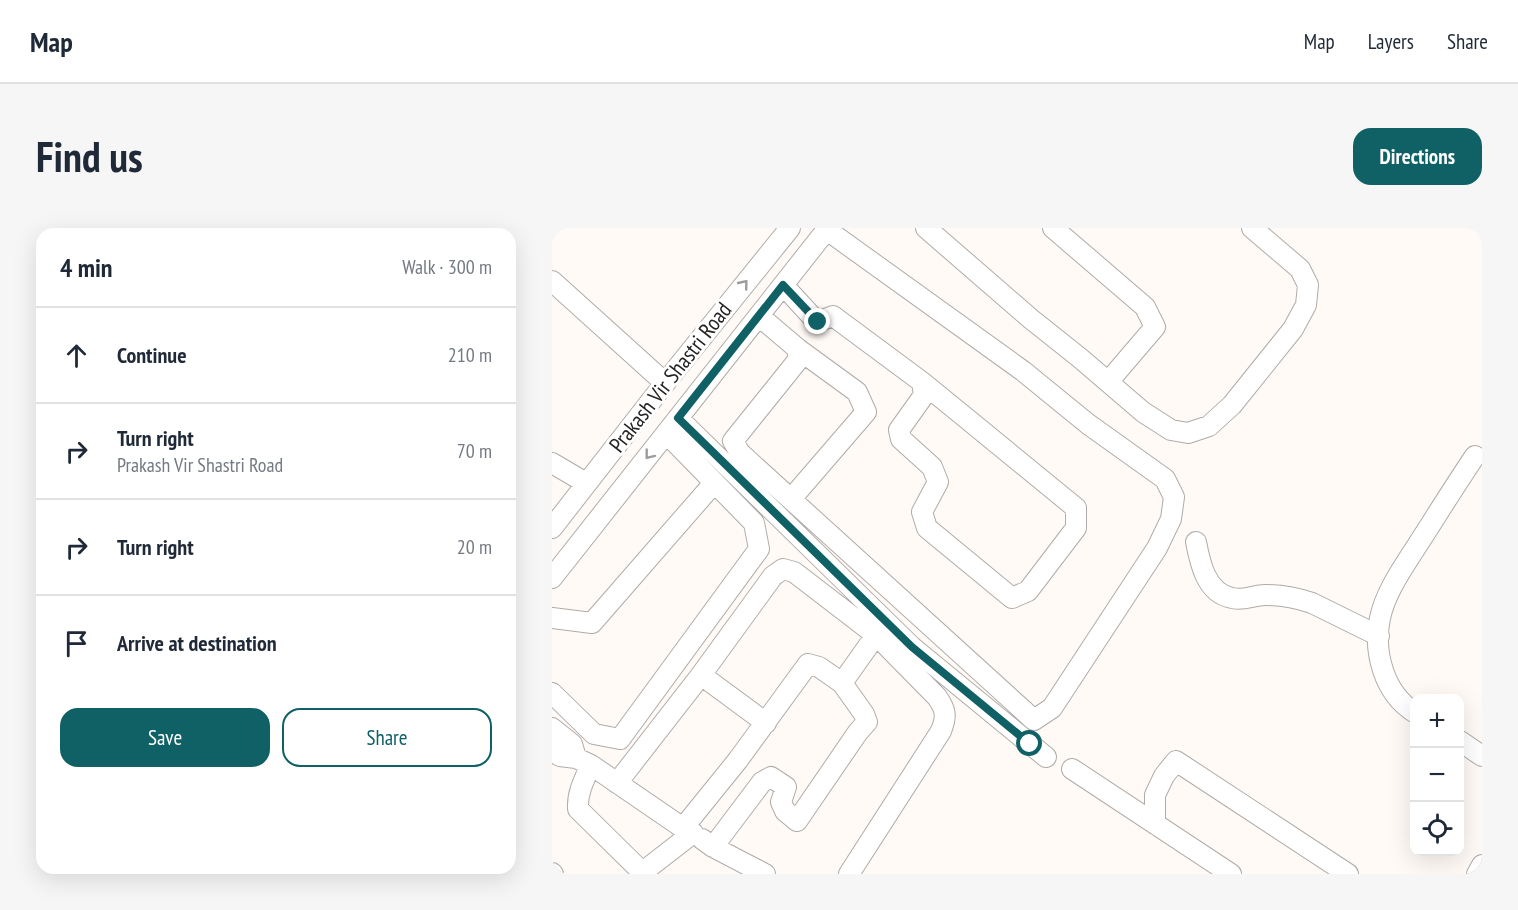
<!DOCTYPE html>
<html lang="en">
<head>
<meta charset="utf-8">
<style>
  body { margin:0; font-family:"PT Sans Narrow",sans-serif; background:#f6f6f7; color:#1f2937 }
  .controls { position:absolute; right:18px; bottom:18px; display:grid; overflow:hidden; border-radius:12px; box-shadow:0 6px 24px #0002 }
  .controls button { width:54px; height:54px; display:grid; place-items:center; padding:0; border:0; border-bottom:2px solid #e0e1e3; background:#fff; color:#1f2937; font:30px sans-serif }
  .stop { position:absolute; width:18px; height:18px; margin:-14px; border:4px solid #106165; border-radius:50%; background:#fff }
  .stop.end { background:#106165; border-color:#fff; box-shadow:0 2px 6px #0008 }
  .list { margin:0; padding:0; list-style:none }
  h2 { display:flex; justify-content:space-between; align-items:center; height:78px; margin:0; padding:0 24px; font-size:26px }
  h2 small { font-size:20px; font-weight:400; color:#747a83 }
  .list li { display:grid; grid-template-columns:39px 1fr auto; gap:18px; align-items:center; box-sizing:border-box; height:96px; padding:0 24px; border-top:2px solid #e0e1e3 }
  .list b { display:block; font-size:22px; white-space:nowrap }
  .list p { margin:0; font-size:20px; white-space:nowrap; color:#747a83 }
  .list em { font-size:20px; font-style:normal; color:#747a83 }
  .actions { display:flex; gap:12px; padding:18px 24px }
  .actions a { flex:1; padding:14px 0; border:2px solid #106165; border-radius:18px; text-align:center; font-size:21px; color:#106165 }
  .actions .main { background:#106165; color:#fff }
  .icon { flex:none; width:33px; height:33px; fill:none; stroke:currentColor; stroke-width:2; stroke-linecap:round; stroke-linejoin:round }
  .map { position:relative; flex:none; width:930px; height:646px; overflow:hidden; border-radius:18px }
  header { display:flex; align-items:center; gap:36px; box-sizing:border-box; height:84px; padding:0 30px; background:#fff; border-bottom:2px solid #e0e1e3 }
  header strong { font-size:28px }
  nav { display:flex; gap:33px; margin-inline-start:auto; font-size:21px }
  .intro { display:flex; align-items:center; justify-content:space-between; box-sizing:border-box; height:144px; padding:0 36px }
  h1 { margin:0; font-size:42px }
  .button { padding:15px 27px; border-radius:18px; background:#106165; color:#fff; font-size:21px; font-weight:700 }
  main { display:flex; gap:36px; padding:0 36px }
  aside { flex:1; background:#fff; border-radius:18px; box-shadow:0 6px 24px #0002 }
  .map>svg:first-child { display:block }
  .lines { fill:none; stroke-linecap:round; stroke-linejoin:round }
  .minor-casing { stroke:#b0aba8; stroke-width:22 }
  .minor { stroke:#fff; stroke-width:20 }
  .oneway { stroke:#9d9c9c }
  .route { stroke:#106165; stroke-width:8 }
  .labels { text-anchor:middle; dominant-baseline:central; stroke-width:6; stroke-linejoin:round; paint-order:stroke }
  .street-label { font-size:22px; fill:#262423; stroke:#fff }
</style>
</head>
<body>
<header>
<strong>Map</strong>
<nav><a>Map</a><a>Layers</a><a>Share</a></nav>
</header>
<div class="intro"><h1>Find us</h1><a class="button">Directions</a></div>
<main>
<aside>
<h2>4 min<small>Walk · 300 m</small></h2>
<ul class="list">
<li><svg class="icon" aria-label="ahead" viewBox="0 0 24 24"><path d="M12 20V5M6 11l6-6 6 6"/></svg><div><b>Continue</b></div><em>210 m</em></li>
<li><svg class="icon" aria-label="right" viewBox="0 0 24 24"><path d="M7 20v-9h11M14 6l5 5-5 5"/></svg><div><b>Turn right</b><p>Prakash Vir Shastri Road</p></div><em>70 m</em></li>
<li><svg class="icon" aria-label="right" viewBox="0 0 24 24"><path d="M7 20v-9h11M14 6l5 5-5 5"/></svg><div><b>Turn right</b></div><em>20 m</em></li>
<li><svg class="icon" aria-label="arrive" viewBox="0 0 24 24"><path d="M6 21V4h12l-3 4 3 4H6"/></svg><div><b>Arrive at destination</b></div></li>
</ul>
<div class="actions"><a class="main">Save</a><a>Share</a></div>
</aside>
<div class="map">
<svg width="930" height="646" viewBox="0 0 930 646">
  <rect width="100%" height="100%" fill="#fffaf6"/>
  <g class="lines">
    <defs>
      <path id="minor" d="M374,0L479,91L528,130L591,184L619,202L636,205L657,198L680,177L741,101L754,77L756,57L748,41L700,0
        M501,0L593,79L603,99L556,154
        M0,53L113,155
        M231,57L265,94L281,88L370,154L372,167L347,202L349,211L380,239L386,254L370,284L375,300L460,370L476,363L524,300V280L370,154
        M207,88L246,121V132L181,213L188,225L482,492L500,480L605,320L619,291L622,269L613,251L536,196L471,143L275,2
        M126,190L360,419L494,529
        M0,235L34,255
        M239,271L314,184L305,164L246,121
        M0,300L113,155L238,0
        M644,314C648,335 654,365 680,370C691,373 702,367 713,367C728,367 745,370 760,375L827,408
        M0,350L276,0
        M0,390L40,395L162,255
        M149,447L214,495
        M0,465L42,506L68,511L207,321L202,295L115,206
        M862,484C832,465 821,424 828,390C834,362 853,337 868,313C886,285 904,256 923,228
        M0,500L20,516L24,530L8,528L0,523
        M908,513L930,528
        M24,530L39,537L131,600L186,532L256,436L267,439L290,455L324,407
        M39,537C32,552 25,565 26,581L89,643L96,640L141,605
        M520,541L679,646
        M65,555L149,447L221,348L231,341L242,344L324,407L385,469C394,482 395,488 389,503L297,646
        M603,596V567L612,548L624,533L796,646
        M150,611L161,619L213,646
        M161,619L210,554L219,549L234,559L229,574L233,583L245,593L306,504L315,494L312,486L290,455
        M0,645L1,646
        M925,646L930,637"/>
    </defs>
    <use href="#minor" class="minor-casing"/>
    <use href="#minor" class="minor"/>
  </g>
  <defs><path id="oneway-chevron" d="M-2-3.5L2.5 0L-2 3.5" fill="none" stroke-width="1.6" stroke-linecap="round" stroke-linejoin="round" transform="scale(1.5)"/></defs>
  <g class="oneway">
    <use href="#oneway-chevron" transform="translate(192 56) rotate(-51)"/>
    <use href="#oneway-chevron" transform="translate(97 227) rotate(128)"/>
  </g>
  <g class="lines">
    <path class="route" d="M266,94L231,57L126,190L360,419L478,516"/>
  </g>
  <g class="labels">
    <g class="street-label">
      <text transform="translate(118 149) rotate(-52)">Prakash Vir Shastri Road</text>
    </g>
  </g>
</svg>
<div class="controls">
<button>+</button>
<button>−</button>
<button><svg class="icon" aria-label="locate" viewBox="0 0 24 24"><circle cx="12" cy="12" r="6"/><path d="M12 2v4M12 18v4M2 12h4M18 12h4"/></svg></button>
</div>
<div class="stop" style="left:478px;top:516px"></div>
<div class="stop end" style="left:266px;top:94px"></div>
</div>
</main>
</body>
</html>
